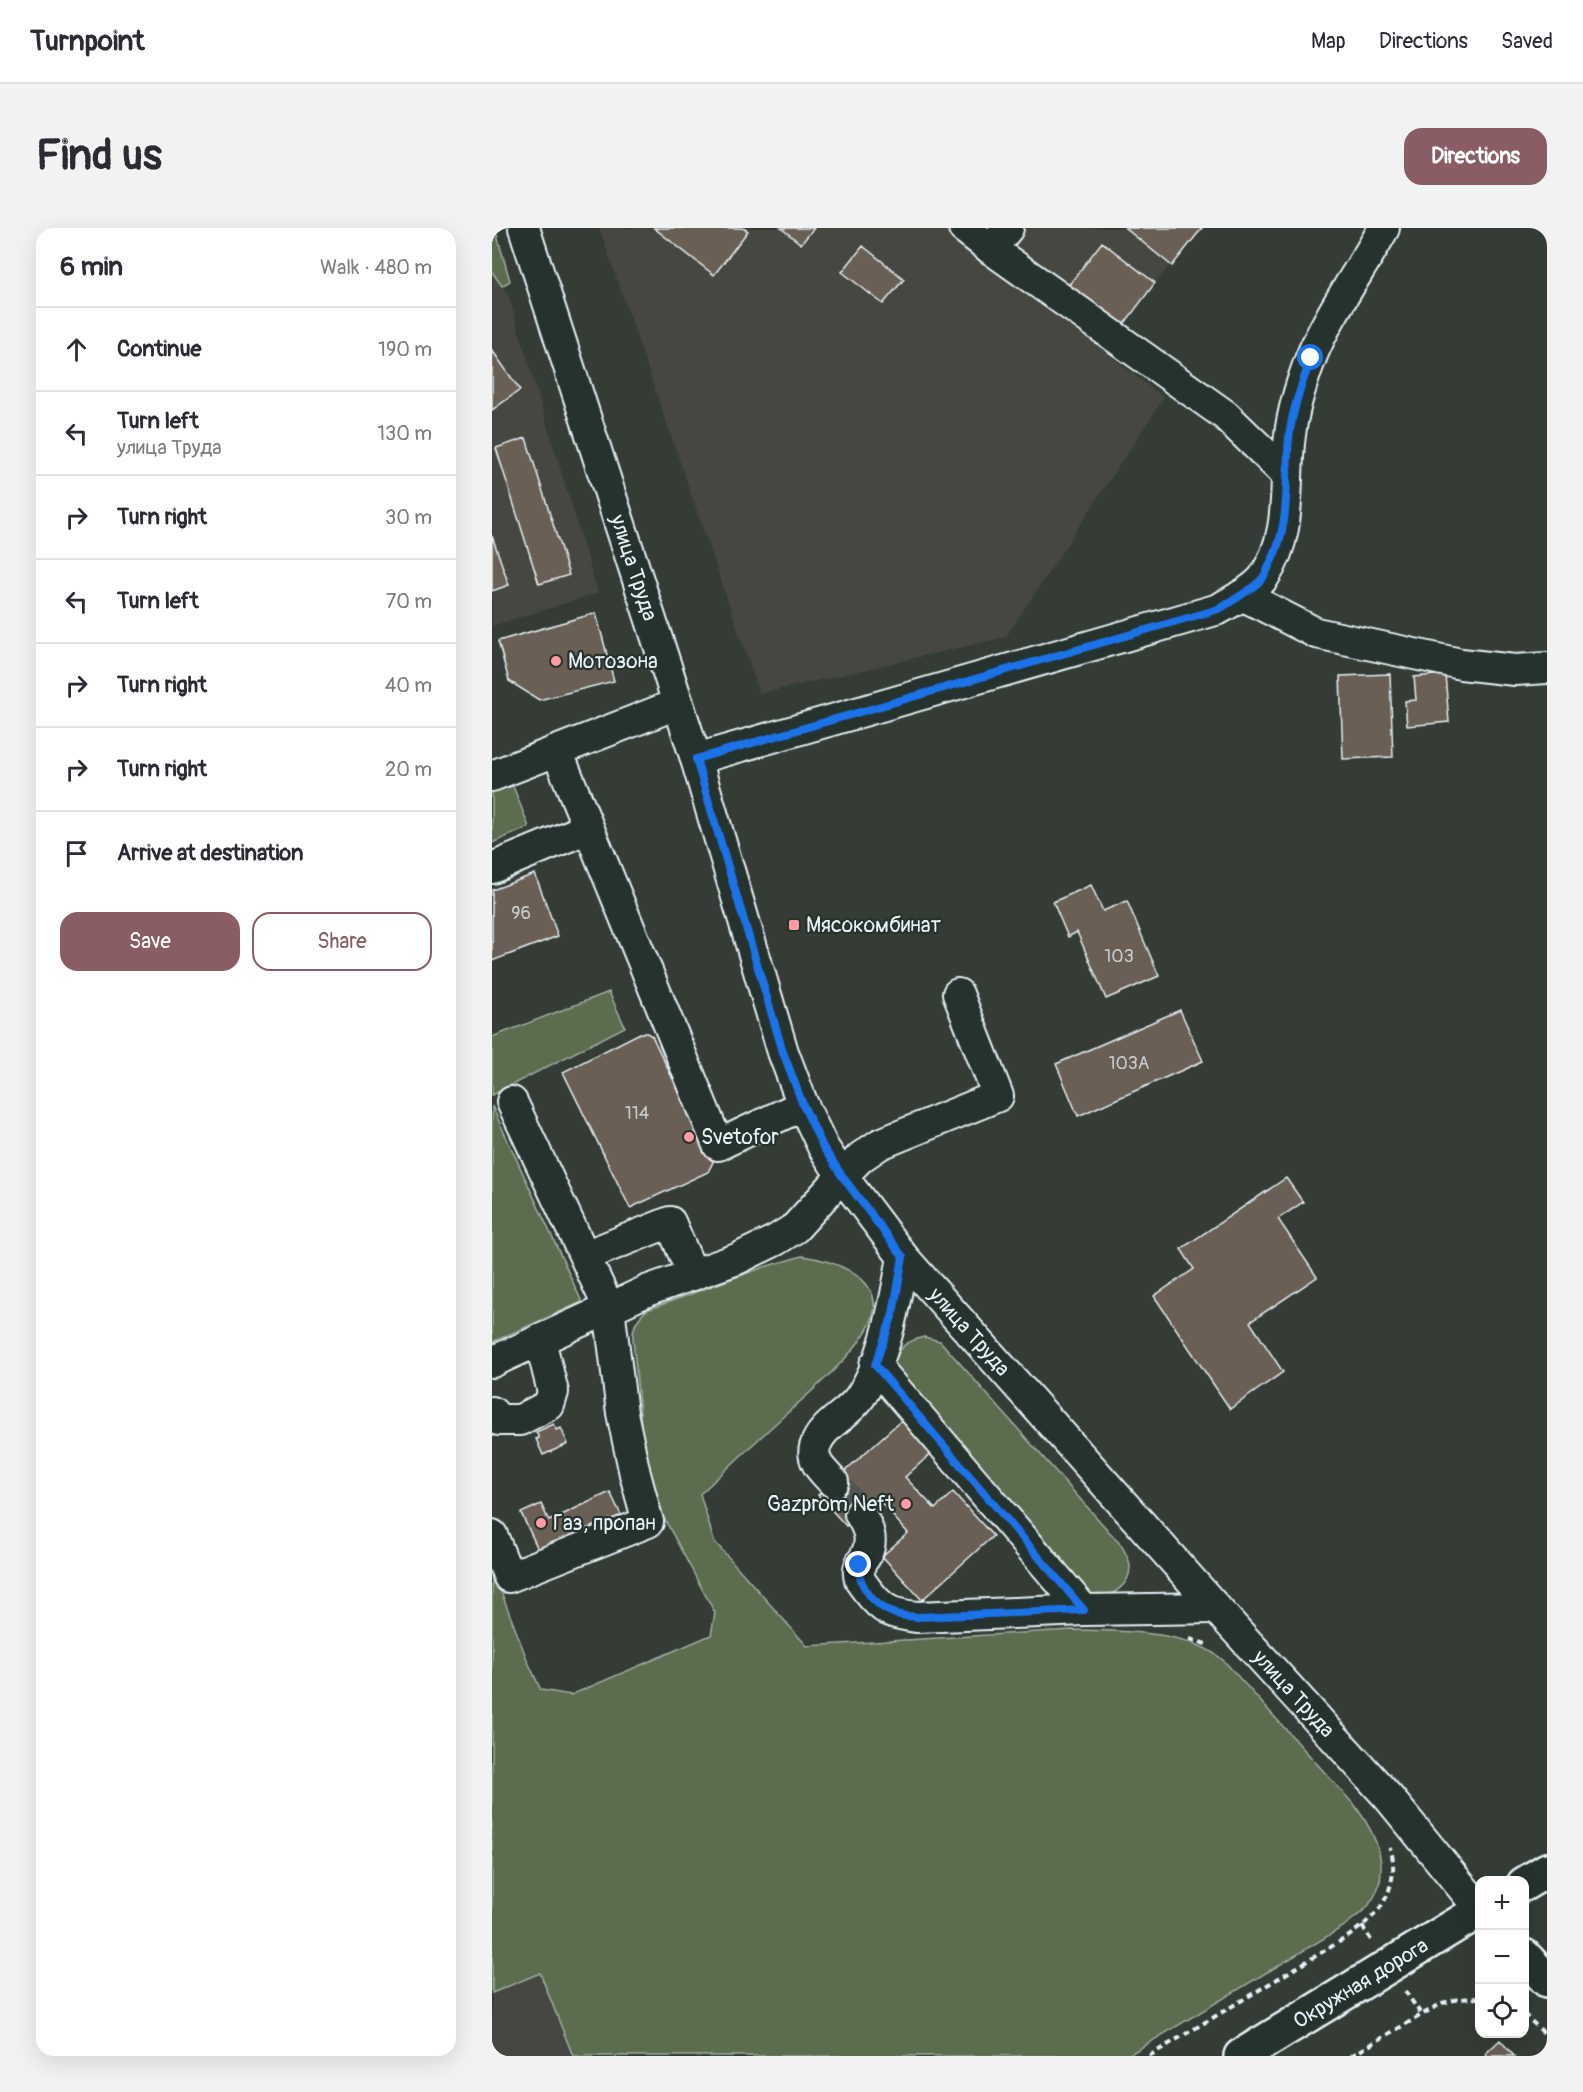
<!DOCTYPE html>
<html lang="en">
<head>
<meta charset="utf-8">
<style>
  body { margin:0; font-family:Pangolin,sans-serif; background:#f2f2f3; color:#2b2b33 }
  .controls { position:absolute; right:18px; bottom:18px; display:grid; overflow:hidden; border-radius:12px; box-shadow:0 6px 24px #0002 }
  .controls button { width:54px; height:54px; display:grid; place-items:center; padding:0; border:0; border-bottom:2px solid #e1e1e2; background:#fff; color:#2b2b33; font:30px sans-serif }
  .stop { position:absolute; width:18px; height:18px; margin:-14px; border:4px solid #1a73e8; border-radius:50%; background:#fff }
  .stop.end { background:#1a73e8; border-color:#fff; box-shadow:0 2px 6px #0008 }
  .list { margin:0; padding:0; list-style:none }
  h2 { display:flex; justify-content:space-between; align-items:center; height:78px; margin:0; padding:0 24px; font-size:26px }
  h2 small { font-size:20px; font-weight:400; color:#7c7c81 }
  .list li { display:grid; grid-template-columns:39px 1fr auto; gap:18px; align-items:center; box-sizing:border-box; height:84px; padding:0 24px; border-top:2px solid #e1e1e2 }
  .list b { display:block; font-size:22px; white-space:nowrap }
  .list p { margin:0; font-size:20px; white-space:nowrap; color:#7c7c81 }
  .list em { font-size:20px; font-style:normal; color:#7c7c81 }
  .actions { display:flex; gap:12px; padding:18px 24px }
  .actions a { flex:1; padding:14px 0; border:2px solid #8a5d65; border-radius:18px; text-align:center; font-size:21px; color:#8a5d65 }
  .actions .main { background:#8a5d65; color:#fff }
  .icon { flex:none; width:33px; height:33px; fill:none; stroke:currentColor; stroke-width:2; stroke-linecap:round; stroke-linejoin:round }
  .map { position:relative; flex:none; width:1055px; height:1828px; overflow:hidden; border-radius:18px }
  header { display:flex; align-items:center; gap:36px; box-sizing:border-box; height:84px; padding:0 30px; background:#fff; border-bottom:2px solid #e1e1e2 }
  header strong { font-size:28px }
  nav { display:flex; gap:33px; margin-inline-start:auto; font-size:21px }
  .intro { display:flex; align-items:center; justify-content:space-between; box-sizing:border-box; height:144px; padding:0 36px }
  h1 { margin:0; font-size:42px }
  .button { padding:15px 27px; border-radius:18px; background:#8a5d65; color:#fff; font-size:21px; font-weight:700 }
  main { display:flex; gap:36px; padding:0 36px }
  aside { flex:1; background:#fff; border-radius:18px; box-shadow:0 6px 24px #0002 }
  .map>svg:first-child { display:block }
  .built { fill:#44463f }
  .green { fill:#5c6c4f; stroke:#a2aea4; stroke-width:1.5 }
  .building { fill:#6a5f55; stroke:#e8f1f8; stroke-width:1.5 }
  .lines { fill:none; stroke-linecap:round; stroke-linejoin:round }
  .minor-tunnel { stroke:#4f5752; stroke-width:30; stroke-dasharray:30 15; stroke-linecap:butt }
  .minor-casing { stroke:#e8f1f8; stroke-width:34 }
  .major-casing { stroke:#e8f1f8; stroke-width:38 }
  .path { stroke:#e8f1f8; stroke-width:4; stroke-dasharray:6 4.5; stroke-linecap:butt }
  .minor { stroke:#26332d; stroke-width:30 }
  .major { stroke:#26332d; stroke-width:33 }
  .route { stroke:#1a73e8; stroke-width:8 }
  .poi-dot { fill:#ff9aa2; stroke:#26332d; stroke-width:2 }
  .labels { text-anchor:middle; dominant-baseline:central; stroke-width:4.5; stroke-linejoin:round; paint-order:stroke }
  .number-label { font-size:18px; fill:#c8cccf }
  .street-label { font-size:21px; fill:#e8f1f8; stroke:#26332d }
  .poi-label { font-size:21px; fill:#e8f1f8; stroke:#26332d; text-anchor:start }
</style>
</head>
<body>
<header>
<strong>Turnpoint</strong>
<nav><a>Map</a><a>Directions</a><a>Saved</a></nav>
</header>
<div class="intro"><h1>Find us</h1><a class="button">Directions</a></div>
<main>
<aside>
<h2>6 min<small>Walk · 480 m</small></h2>
<ul class="list">
<li><svg class="icon" aria-label="ahead" viewBox="0 0 24 24"><path d="M12 20V5M6 11l6-6 6 6"/></svg><div><b>Continue</b></div><em>190 m</em></li>
<li><svg class="icon" aria-label="left" viewBox="0 0 24 24"><path d="M17 20v-9H6M10 6l-5 5 5 5"/></svg><div><b>Turn left</b><p>улица Труда</p></div><em>130 m</em></li>
<li><svg class="icon" aria-label="right" viewBox="0 0 24 24"><path d="M7 20v-9h11M14 6l5 5-5 5"/></svg><div><b>Turn right</b></div><em>30 m</em></li>
<li><svg class="icon" aria-label="left" viewBox="0 0 24 24"><path d="M17 20v-9H6M10 6l-5 5 5 5"/></svg><div><b>Turn left</b></div><em>70 m</em></li>
<li><svg class="icon" aria-label="right" viewBox="0 0 24 24"><path d="M7 20v-9h11M14 6l5 5-5 5"/></svg><div><b>Turn right</b></div><em>40 m</em></li>
<li><svg class="icon" aria-label="right" viewBox="0 0 24 24"><path d="M7 20v-9h11M14 6l5 5-5 5"/></svg><div><b>Turn right</b></div><em>20 m</em></li>
<li><svg class="icon" aria-label="arrive" viewBox="0 0 24 24"><path d="M6 21V4h12l-3 4 3 4H6"/></svg><div><b>Arrive at destination</b></div></li>
</ul>
<div class="actions"><a class="main">Save</a><a>Share</a></div>
</aside>
<div class="map">
<svg width="1055" height="1828" viewBox="0 0 1055 1828">
  <rect width="100%" height="100%" fill="#343c35"/>
  <filter id="ink" filterUnits="userSpaceOnUse"><feTurbulence type="fractalNoise" baseFrequency=".0167" numOctaves="2"/><feDisplacementMap in="SourceGraphic" scale="12" xChannelSelector="R" yChannelSelector="G"/><feConvolveMatrix kernelMatrix="1 2 1 2 8 2 1 2 1" color-interpolation-filters="sRGB"/></filter>
  <g filter="url(#ink)">
    <path class="built" d="M107,0H710L680,38L678,37L611,122L672,170L514,409L268,466Z
      M0,44L16,66L106,365L0,398Z
      M48,1744L81,1828H0V1765Z"/>
    <path class="green" d="M0,0H3L18,53L10,58L0,44Z
      M21,558L37,599L0,615V563Z
      M117,764L133,799L0,867V809Z
      M0,878L90,1074L0,1114Z
      M310,1028C340,1032 391,1048 381,1088C373,1119 316,1166 293,1187C264,1213 236,1240 208,1266L222,1313L315,1418L580,1402C625,1403 698,1401 733,1434L864,1579C885,1607 902,1646 876,1678C869,1686 859,1692 851,1699L635,1828H81L48,1745L0,1765V1340L36,1434L49,1462L79,1467L219,1407L223,1385L164,1275L154,1250L141,1111C140,1099 145,1090 155,1082L272,1039Z
      M432,1109L448,1113L629,1317C633,1324 638,1331 638,1339C638,1357 619,1372 601,1367C597,1365 592,1361 589,1358L401,1138C408,1118 412,1114 432,1109Z"/>
    <path class="building" d="M162,0H251L256,3L222,47Z
      M289,0H322L309,16Z
      M633,0H710L680,38Z
      M610,14L663,55L630,99L576,58Z
      M371,18L412,51L391,76L350,44Z
      M0,122L28,162L0,182Z
      M34,210L77,347L47,356L4,220Z
      M0,308L17,357L0,363Z
      M104,385L122,453L47,472L17,453L6,413Z
      M898,446L901,529L851,531L848,448Z
      M953,446L957,494L915,498L913,473L924,472L922,449Z
      M43,646L66,708L0,733V662Z
      M599,657L611,683L635,673L667,748L614,771L585,704L576,709L561,674Z
      M688,782L711,833L586,888L564,836Z
      M148,805H155L160,808L221,934L216,944L138,980L71,844Z
      M794,950L811,974L786,991L825,1049L758,1094L791,1144L738,1181L662,1068L702,1041L689,1021Z
      M414,1188L444,1221L413,1249L443,1281L461,1264L501,1308L430,1372L390,1328L416,1305L385,1270L354,1298L326,1267Z
      M62,1196L65,1202L69,1200L76,1216L51,1227L44,1211L47,1210L44,1204Z
      M118,1264L131,1291L47,1323L29,1285L49,1276L57,1293Z
      M1008,1812L1022,1828H994L993,1826Z"/>
    <g class="lines">
      <path class="minor-tunnel" d="M341,1254L368,1286"/>
      <defs>
        <g id="minor">
          <path id="s1" d="M32,0L204,531L291,824L311,877L331,919L350,948L411,1029L724,1380L897,1570L987,1680"/>
          <path d="M472,0L499,21"/>
          <path d="M516,0L499,21L733,187L794,246"/>
          <path d="M750,367L824,405L969,436L1023,442L1055,440"/>
          <path d="M65,523L226,917L311,877"/>
          <path d="M204,531L727,381C741,372 762,363 772,349C802,303 791,257 798,207C801,181 809,156 818,132C835,88 869,42 892,0"/>
          <path d="M0,548L185,476"/>
          <path d="M0,640L96,600"/>
          <path d="M93,1028L178,994L201,1047"/>
          <path d="M0,1134L157,1062L245,1031L284,1012L303,1000L350,948L369,929L388,916L506,868L466,766"/>
          <path d="M383,1137L592,1382"/>
          <path d="M0,1184L7,1192H28L57,1177L61,1164L48,1112"/>
          <path d="M341,1254C332,1244 319,1234 323,1219C329,1197 356,1187 368,1169C394,1131 403,1073 411,1029"/>
          <path d="M368,1286C377,1301 382,1313 373,1329C369,1334 366,1339 367,1346C367,1352 371,1357 375,1362C391,1383 399,1386 425,1389L592,1382L724,1380"/>
          <path d="M0,1307L17,1349L156,1294L143,1246L130,1185L117,1080L20,874"/>
        </g>
        <g id="major">
          <path d="M1032,1656L1055,1642"/>
          <path d="M1032,1728L1055,1752"/>
          <path id="s2" d="M749,1828L987,1683"/>
        </g>
      </defs>
      <use href="#minor" class="minor-casing"/>
      <use href="#major" class="major-casing"/>
      <path class="path" d="M698,1411L717,1417
        M870,1698L879,1712
        M913,1763L929,1786
        M1032,1786L1055,1808
        M657,1828L857,1708C866,1701 875,1694 883,1686C898,1670 906,1641 898,1620
        M859,1828L950,1775L967,1771L987,1770"/>
      <use href="#minor" class="minor"/>
      <use href="#major" class="major"/>
    </g>
  </g>
  <g class="lines" filter="url(#ink)">
    <path class="route" d="M367,1337C365,1357 383,1378 401,1385C408,1388 418,1388 425,1389L592,1382L383,1137L401,1086L411,1029L350,948L331,919L311,877L291,824L204,531L727,381C741,372 757,364 769,352C773,348 776,341 778,336C799,297 793,252 797,210C800,182 810,156 819,130"/>
  </g>
  <g class="poi-dot">
    <circle cx="64" cy="433" r="6"/>
    <rect x="296" y="691" width="12" height="12" rx="3"/>
    <circle cx="197" cy="909" r="6"/>
    <circle cx="414" cy="1276" r="6"/>
    <circle cx="49" cy="1295" r="6"/>
  </g>
  <g class="labels">
    <g class="number-label">
      <text x="29" y="685">96</text>
      <text x="627" y="728">103</text>
      <text x="637" y="835">103А</text>
      <text x="145" y="885">114</text>
    </g>
    <g class="street-label">
      <text stroke="none"><textPath href="#s1" startOffset="357">улица Труда</textPath></text>
      <text stroke="none"><textPath href="#s1" startOffset="1203">улица Труда</textPath></text>
      <text stroke="none"><textPath href="#s1" startOffset="1689">улица Труда</textPath></text>
      <text stroke="none"><textPath href="#s2" startOffset="140">Окружная дорога</textPath></text>
    </g>
    <g class="poi-label">
      <text x="76" y="433">Мотозона</text>
      <text x="314" y="697">Мясокомбинат</text>
      <text x="209" y="909">Svetofor</text>
      <text x="402" y="1276" text-anchor="end">Gazprom Neft</text>
      <text x="61" y="1295">Газ, пропан</text>
    </g>
  </g>
</svg>
<div class="controls">
<button>+</button>
<button>−</button>
<button><svg class="icon" aria-label="locate" viewBox="0 0 24 24"><circle cx="12" cy="12" r="6"/><path d="M12 2v4M12 18v4M2 12h4M18 12h4"/></svg></button>
</div>
<div class="stop" style="left:819px;top:130px"></div>
<div class="stop end" style="left:367px;top:1337px"></div>
</div>
</main>
</body>
</html>
